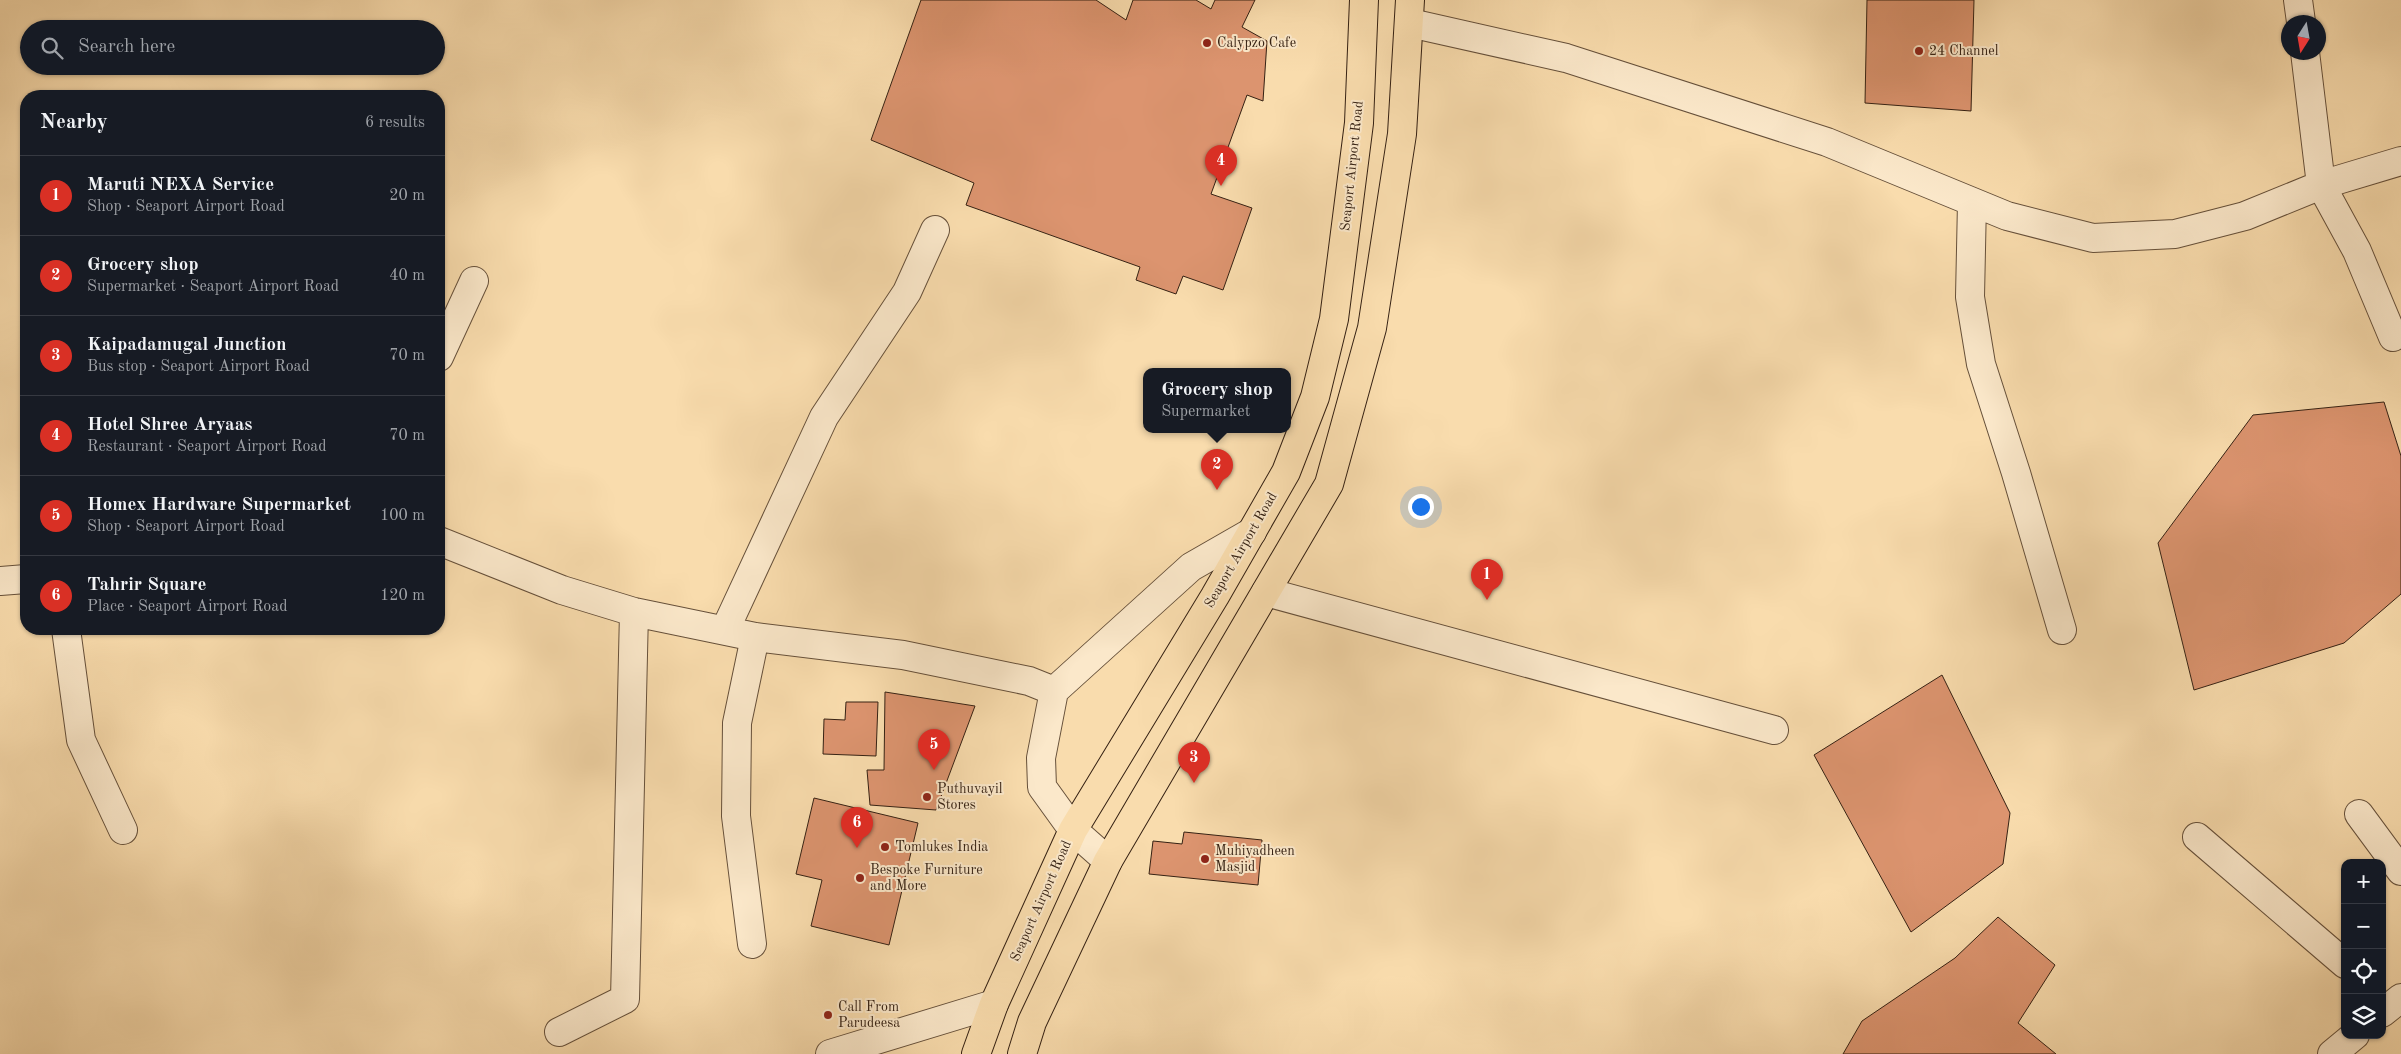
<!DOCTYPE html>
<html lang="en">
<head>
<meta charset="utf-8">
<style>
  body { margin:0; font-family:"Old Standard TT",serif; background:#20242c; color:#f1f3f6 }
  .controls { position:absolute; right:15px; bottom:15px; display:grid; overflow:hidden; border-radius:10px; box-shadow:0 1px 4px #0004 }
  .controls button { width:45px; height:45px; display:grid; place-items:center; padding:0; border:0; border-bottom:1px solid #363941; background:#171b24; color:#f1f3f6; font:25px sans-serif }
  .compass { position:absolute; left:2281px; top:15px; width:45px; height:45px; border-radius:50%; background:#171b24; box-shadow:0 1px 4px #0004; rotate:191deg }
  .you { position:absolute; left:1420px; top:506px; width:18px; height:18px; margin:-12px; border:4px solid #fff; border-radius:50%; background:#1a73e8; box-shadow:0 0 0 8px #1a73e833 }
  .badge { display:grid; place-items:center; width:32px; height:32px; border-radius:50%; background:#d93025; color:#fff; font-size:16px; font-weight:700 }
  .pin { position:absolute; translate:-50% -41px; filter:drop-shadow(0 1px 2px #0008) }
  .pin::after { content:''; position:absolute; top:26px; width:18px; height:15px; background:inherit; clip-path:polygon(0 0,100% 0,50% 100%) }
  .popup { position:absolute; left:1143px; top:368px; width:148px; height:65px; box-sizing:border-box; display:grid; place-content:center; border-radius:10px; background:#171b24; filter:drop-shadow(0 1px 4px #0005); font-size:16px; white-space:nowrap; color:#9ea1a6 }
  .popup b { font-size:19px; color:#f1f3f6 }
  .popup::after { content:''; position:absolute; left:50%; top:100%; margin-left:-10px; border:10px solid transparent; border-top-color:#171b24 }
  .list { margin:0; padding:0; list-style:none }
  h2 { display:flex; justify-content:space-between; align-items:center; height:65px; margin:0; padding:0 20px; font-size:21px }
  h2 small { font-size:16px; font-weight:400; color:#9ea1a6 }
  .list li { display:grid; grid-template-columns:32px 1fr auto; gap:15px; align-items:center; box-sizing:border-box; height:80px; padding:0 20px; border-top:1px solid #363941 }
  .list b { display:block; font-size:19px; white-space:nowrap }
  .list p { margin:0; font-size:16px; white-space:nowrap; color:#9ea1a6 }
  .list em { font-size:16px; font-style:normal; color:#9ea1a6 }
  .icon { flex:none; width:28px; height:28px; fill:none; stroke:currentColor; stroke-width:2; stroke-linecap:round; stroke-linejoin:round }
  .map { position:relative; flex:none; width:2401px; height:1054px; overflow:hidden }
  .search { position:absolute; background:#171b24; box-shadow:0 1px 4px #0004; left:20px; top:20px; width:425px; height:55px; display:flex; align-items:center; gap:12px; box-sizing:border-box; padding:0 18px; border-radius:28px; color:#9ea1a6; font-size:19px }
  .panel { position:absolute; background:#171b24; box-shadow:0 1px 4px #0004; left:20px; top:90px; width:425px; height:545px; border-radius:20px }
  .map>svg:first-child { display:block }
  .building { fill:#dc946f; stroke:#352113 }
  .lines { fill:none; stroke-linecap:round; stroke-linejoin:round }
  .minor-casing { stroke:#66503a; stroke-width:30 }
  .major-casing { stroke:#352113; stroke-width:30 }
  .minor { stroke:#fbe8ca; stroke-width:28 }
  .major { stroke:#f9dcad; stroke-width:28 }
  .poi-dot { fill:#8f2418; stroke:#fbe8ca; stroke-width:2 }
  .labels { text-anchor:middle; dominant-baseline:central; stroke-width:4; stroke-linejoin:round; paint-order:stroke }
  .poi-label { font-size:14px; fill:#352113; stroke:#fbe8ca; text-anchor:start }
  .street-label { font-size:14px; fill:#352113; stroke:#fbe8ca }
</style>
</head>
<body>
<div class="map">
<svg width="2401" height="1054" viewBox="0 0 2401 1054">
  <rect width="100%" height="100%" fill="#f9dcad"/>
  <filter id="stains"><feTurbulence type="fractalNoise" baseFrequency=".004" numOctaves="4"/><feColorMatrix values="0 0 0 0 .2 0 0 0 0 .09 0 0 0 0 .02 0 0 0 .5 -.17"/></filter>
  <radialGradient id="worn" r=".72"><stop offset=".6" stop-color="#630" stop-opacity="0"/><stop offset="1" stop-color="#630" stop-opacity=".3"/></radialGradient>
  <path class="building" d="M921,0H1096L1126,20L1133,0H1196L1211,9L1215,0H1255L1242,27L1267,41L1263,101L1247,95L1211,194L1252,208L1223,290L1183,276L1176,294L1136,280L1140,267L966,205L974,183L871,140Z
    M1867,0H1974L1971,111L1865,103Z
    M2384,402L2401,456V594L2344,643L2194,690L2158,543L2253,415Z
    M1942,675L2010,813L2003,864L1911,932L1814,755Z
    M885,692L975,706L936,810L870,805L867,770H884Z
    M846,702H878L876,756L823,754L824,719L845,720Z
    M814,798L918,823L889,945L811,926L822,880L796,874Z
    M1184,832L1262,840L1258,885L1149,874L1153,841L1182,844Z
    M1998,917L2055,965L2018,1023L2056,1054H1843L1862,1021L1955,958Z"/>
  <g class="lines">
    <defs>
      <path id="minor" d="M2298,0L2301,22
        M1410,23L1566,58L1827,142L2007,216L2093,238L2175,234L2245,216L2321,185L2401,161
        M2305,52L2321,185L2357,251L2393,337
        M1972,202L1970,297L1981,364L2016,473L2062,630
        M439,357L474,281
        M439,541L562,590L634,612L755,637L903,655L1029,681L1054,691L1041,758L1042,787L1073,830L1108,861
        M0,581L26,579
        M1266,592L1774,730
        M66,629L81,740L123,830
        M725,630L824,417L907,292L935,230
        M1054,691L1191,567L1252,532
        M2359,814L2401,871
        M2197,837L2345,964
        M752,944L736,816L737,723L755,637
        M2382,1013L2401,998
        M559,1032L625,999L634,612
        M830,1054L994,1004
        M2332,1054L2355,1035"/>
      <path id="major" d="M976,1054L994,1004L1073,830L1215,596L1286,472L1315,397L1334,319L1359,123L1364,0
        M1022,1054L1032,1022L1108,861L1329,484L1372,328L1402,134L1410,0"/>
    </defs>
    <use href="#minor" class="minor-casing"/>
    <use href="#major" class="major-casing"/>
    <use href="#minor" class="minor"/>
    <use href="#major" class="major"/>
  </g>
  <g class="poi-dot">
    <circle cx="1207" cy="43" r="5"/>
    <circle cx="1919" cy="51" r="5"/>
    <circle cx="927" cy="797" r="5"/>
    <circle cx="885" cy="847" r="5"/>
    <circle cx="1205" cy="859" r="5"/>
    <circle cx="860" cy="878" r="5"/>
    <circle cx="828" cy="1015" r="5"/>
  </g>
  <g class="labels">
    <g class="poi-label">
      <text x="1217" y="43">Calypzo Cafe</text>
      <text x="1929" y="51">24 Channel</text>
      <text x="937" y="789">Puthuvayil<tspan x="937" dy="16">Stores</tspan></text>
      <text x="895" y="847">Tomlukes India</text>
      <text x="1215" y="851">Muhiyadheen<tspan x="1215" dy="16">Masjid</tspan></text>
      <text x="870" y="870">Bespoke Furniture<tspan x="870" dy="16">and More</tspan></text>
      <text x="838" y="1007">Call From<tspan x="838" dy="16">Parudeesa</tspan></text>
    </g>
    <g class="street-label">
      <text transform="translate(1352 166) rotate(-84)">Seaport Airport Road</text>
      <text transform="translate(1241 550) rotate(-60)">Seaport Airport Road</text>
      <text transform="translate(1041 901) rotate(-66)">Seaport Airport Road</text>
    </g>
  </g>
  <rect width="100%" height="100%" filter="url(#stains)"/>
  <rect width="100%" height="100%" fill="url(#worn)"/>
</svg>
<div class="controls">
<button>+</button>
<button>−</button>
<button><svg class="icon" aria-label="locate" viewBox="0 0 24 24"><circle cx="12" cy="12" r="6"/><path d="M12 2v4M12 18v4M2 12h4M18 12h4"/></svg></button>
<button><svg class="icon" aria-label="layers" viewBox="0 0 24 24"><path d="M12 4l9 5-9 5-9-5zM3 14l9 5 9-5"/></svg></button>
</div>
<svg class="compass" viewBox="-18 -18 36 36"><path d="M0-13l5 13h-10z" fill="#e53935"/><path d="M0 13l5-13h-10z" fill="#9ea1a6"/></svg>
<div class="you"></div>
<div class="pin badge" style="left:1487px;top:600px">1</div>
<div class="pin badge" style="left:1217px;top:490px">2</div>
<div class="popup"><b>Grocery shop</b>Supermarket</div>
<div class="pin badge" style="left:1194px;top:783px">3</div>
<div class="pin badge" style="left:1221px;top:186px">4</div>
<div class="pin badge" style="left:934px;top:770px">5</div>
<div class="pin badge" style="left:857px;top:848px">6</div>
<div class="search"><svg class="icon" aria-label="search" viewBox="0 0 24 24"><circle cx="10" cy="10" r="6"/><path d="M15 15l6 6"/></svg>Search here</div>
<section class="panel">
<h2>Nearby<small>6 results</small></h2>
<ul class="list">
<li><span class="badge">1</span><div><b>Maruti NEXA Service</b><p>Shop · Seaport Airport Road</p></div><em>20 m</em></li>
<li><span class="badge">2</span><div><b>Grocery shop</b><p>Supermarket · Seaport Airport Road</p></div><em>40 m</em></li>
<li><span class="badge">3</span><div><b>Kaipadamugal Junction</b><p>Bus stop · Seaport Airport Road</p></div><em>70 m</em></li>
<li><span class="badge">4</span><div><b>Hotel Shree Aryaas</b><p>Restaurant · Seaport Airport Road</p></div><em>70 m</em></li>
<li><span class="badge">5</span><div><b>Homex Hardware Supermarket</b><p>Shop · Seaport Airport Road</p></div><em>100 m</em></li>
<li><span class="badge">6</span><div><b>Tahrir Square</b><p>Place · Seaport Airport Road</p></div><em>120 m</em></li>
</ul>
</section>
</div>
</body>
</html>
